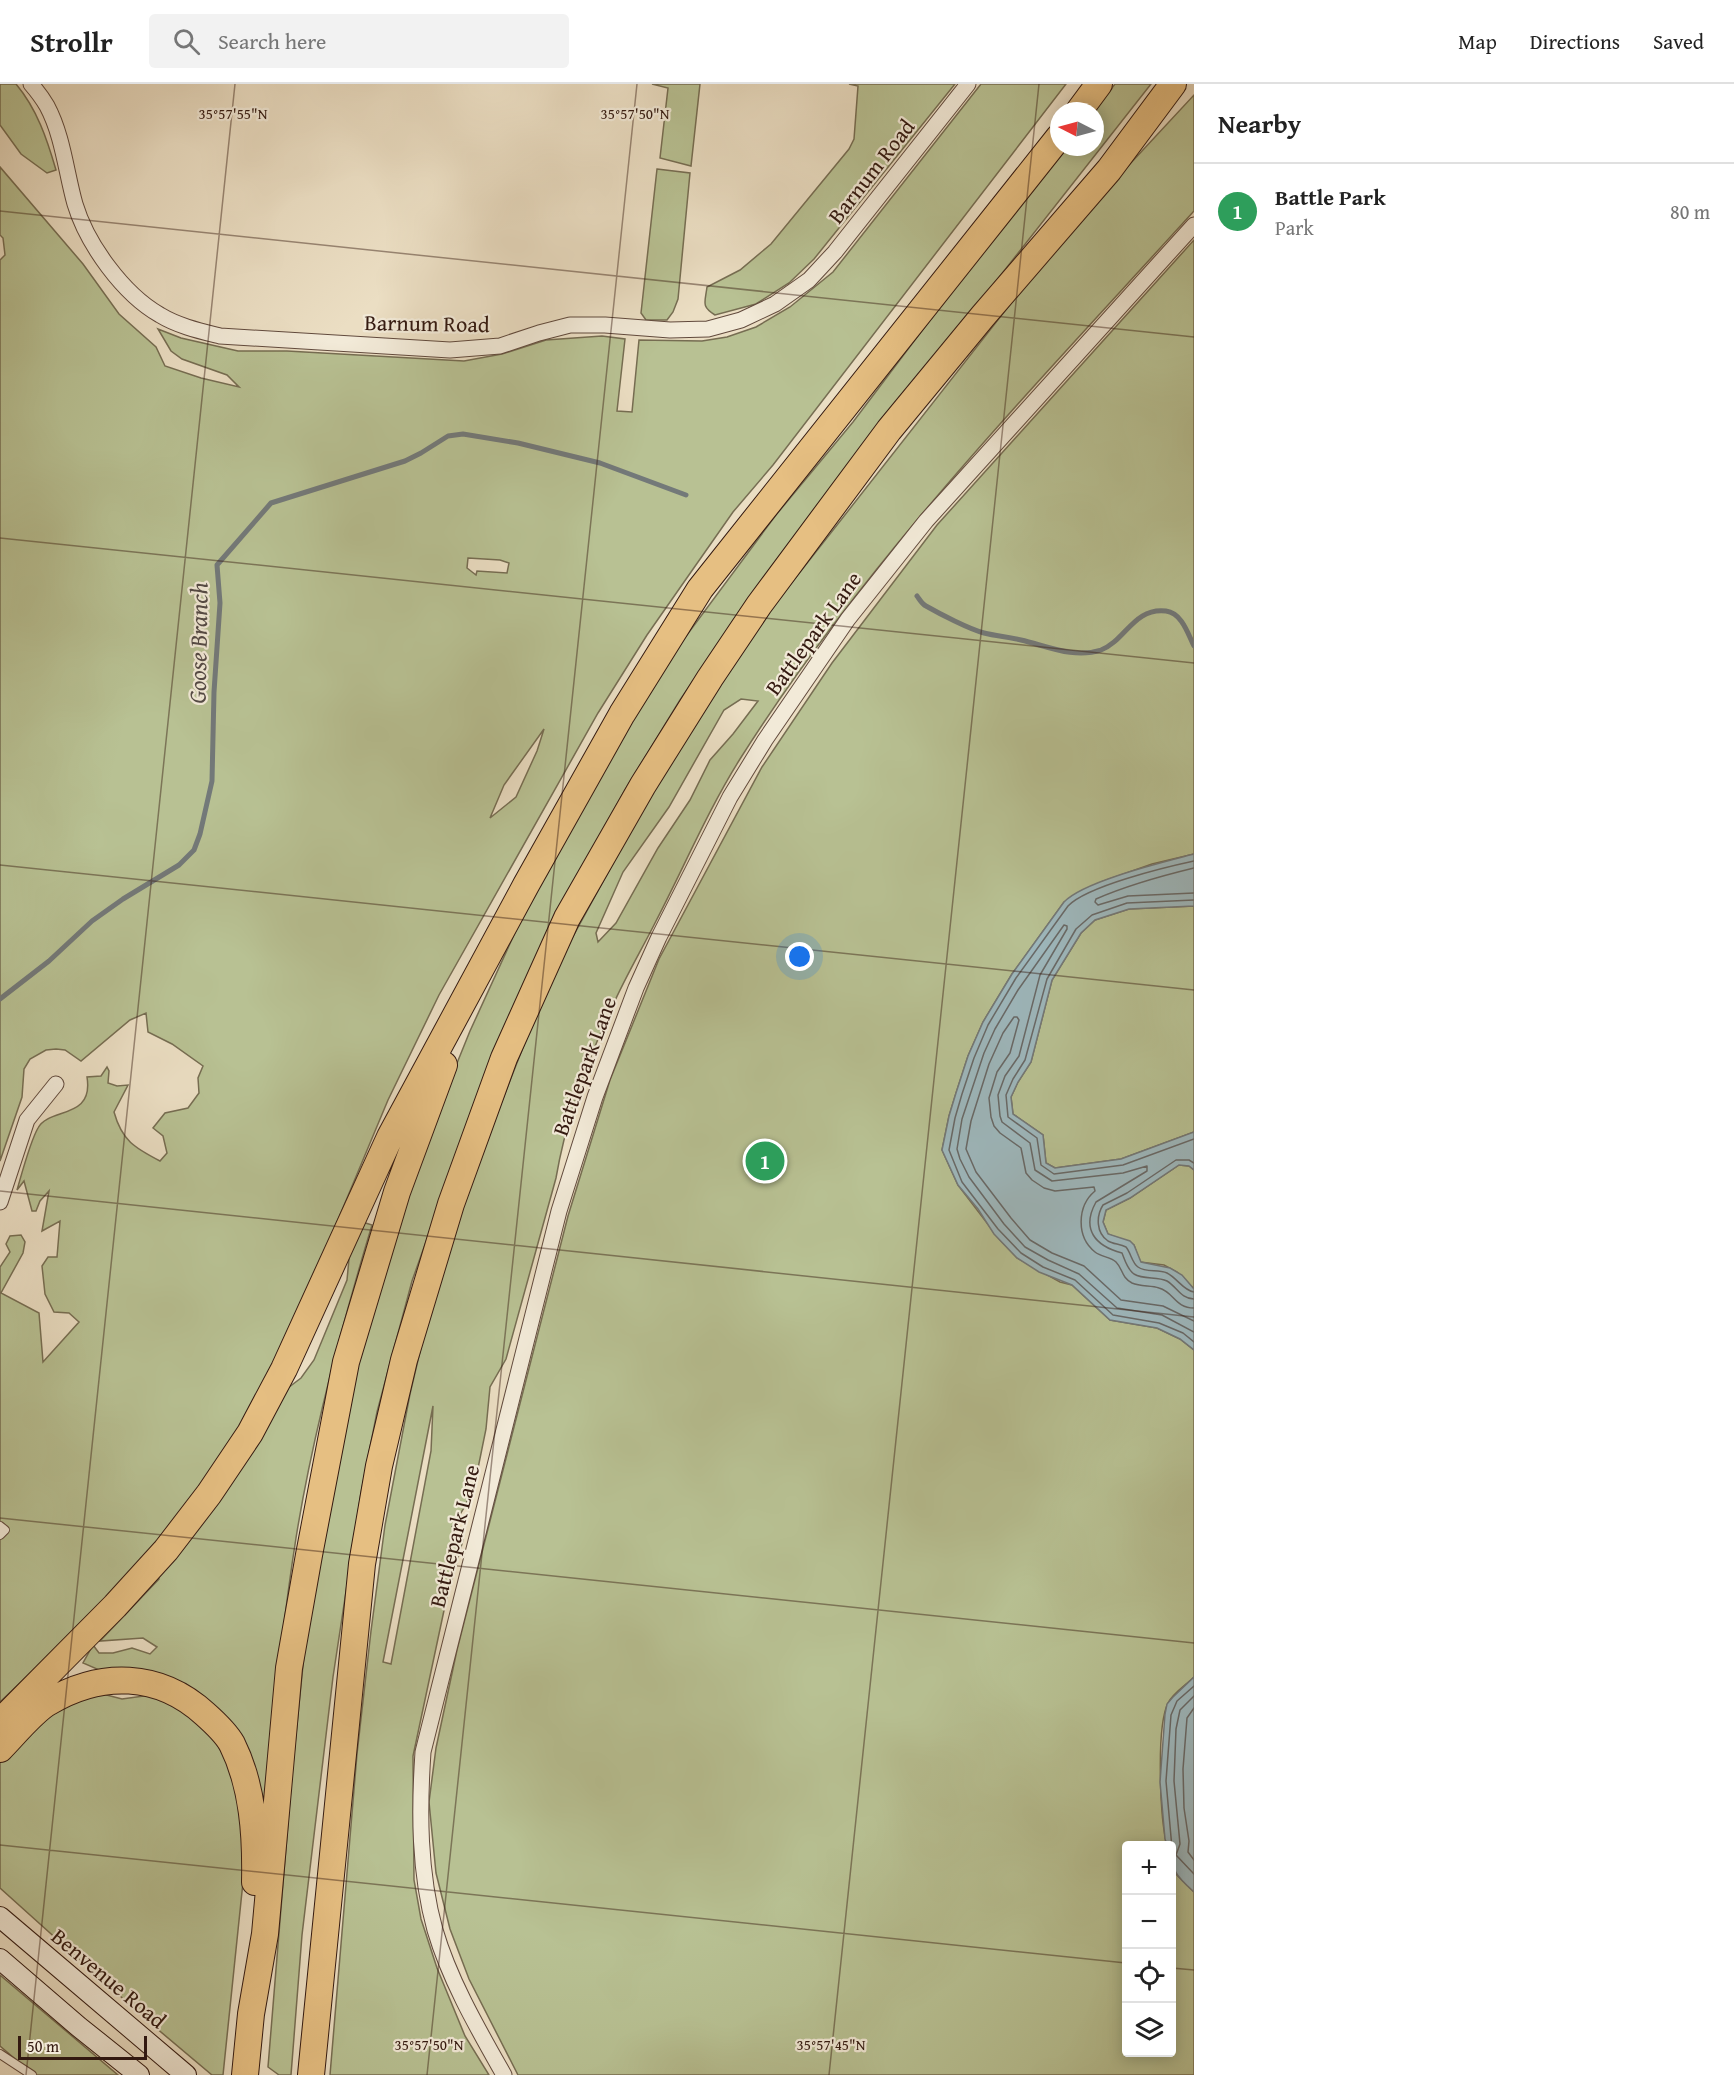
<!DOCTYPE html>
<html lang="en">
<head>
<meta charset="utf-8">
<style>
  body { margin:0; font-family:"Gentium Book Plus",serif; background:#f2f2f2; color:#222 }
  .controls { position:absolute; right:18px; bottom:18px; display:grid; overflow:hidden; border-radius:6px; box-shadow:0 3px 15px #0003 }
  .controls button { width:54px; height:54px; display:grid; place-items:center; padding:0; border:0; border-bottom:2px solid #e0e0e0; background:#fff; color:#222; font:30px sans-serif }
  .compass { position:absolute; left:1050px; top:18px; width:54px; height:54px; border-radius:50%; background:#fff; box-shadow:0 3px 15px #0003; rotate:276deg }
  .scale { position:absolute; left:18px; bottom:15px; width:129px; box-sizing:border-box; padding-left:6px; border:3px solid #331910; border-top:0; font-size:16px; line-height:21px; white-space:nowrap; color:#331910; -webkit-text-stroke:4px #f2ead8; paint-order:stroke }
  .you { position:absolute; left:800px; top:873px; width:21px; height:21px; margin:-15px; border:4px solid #fff; border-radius:50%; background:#1a73e8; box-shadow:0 0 0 9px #1a73e833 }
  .badge { display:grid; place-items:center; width:39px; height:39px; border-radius:50%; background:#2563eb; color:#fff; font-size:20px; font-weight:700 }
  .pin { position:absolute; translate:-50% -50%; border:3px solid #fff; box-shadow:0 2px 6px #0006 }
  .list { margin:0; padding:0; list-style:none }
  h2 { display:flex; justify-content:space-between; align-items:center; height:78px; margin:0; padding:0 24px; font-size:26px }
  h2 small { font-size:20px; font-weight:400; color:#767676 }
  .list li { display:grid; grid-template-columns:39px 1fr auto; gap:18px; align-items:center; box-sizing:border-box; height:96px; padding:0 24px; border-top:2px solid #e0e0e0 }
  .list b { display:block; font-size:22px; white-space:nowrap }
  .list p { margin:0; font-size:20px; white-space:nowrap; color:#767676 }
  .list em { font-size:20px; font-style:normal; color:#767676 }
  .icon { flex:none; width:33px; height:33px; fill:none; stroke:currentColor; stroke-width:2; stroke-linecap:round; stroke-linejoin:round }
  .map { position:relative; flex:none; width:1194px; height:1991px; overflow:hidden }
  header { display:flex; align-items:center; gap:36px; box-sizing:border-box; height:84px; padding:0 30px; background:#fff; border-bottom:2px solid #e0e0e0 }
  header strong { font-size:28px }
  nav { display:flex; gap:33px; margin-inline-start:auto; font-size:21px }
  .search { width:420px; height:54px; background:#f2f2f2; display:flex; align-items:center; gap:15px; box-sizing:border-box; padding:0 21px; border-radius:6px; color:#767676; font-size:22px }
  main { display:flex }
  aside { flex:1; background:#fff }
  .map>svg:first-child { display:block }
  .green { fill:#b8c193; stroke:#766d52; stroke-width:1.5; fill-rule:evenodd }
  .water { fill:#9eb9bf; stroke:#737979; stroke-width:1.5 }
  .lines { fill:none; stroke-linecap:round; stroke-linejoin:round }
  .shore { stroke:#686968; stroke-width:1.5 }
  .stream { stroke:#737979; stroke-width:5 }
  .service-casing { stroke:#614a3d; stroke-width:10 }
  .minor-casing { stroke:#614a3d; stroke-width:17 }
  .secondary-casing { stroke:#331910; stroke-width:22 }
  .motorway-casing { stroke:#331910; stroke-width:28 }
  .service { stroke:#f2ead8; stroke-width:8 }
  .minor { stroke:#f2ead8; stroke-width:15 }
  .secondary { stroke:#f2ead8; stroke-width:20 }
  .motorway { stroke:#e6bf82; stroke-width:26 }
  .ticks { fill:none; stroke:#331910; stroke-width:1.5; stroke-opacity:0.45 }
  .labels { text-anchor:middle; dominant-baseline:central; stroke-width:4.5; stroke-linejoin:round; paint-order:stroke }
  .street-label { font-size:22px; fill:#331910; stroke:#f2ead8 }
  .water-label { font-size:24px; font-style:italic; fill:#534945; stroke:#f2ead8 }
  .ticks-label { font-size:15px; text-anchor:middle; fill:#331910; stroke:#f2ead8; stroke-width:4.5; stroke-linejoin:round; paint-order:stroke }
</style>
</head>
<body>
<header>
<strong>Strollr</strong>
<div class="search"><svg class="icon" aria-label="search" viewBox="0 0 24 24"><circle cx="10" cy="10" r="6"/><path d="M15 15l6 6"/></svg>Search here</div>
<nav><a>Map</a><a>Directions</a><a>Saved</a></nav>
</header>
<main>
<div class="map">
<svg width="1194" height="1991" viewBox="0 0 1194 1991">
  <rect width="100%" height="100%" fill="#ebdec3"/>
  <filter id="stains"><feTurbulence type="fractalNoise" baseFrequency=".00333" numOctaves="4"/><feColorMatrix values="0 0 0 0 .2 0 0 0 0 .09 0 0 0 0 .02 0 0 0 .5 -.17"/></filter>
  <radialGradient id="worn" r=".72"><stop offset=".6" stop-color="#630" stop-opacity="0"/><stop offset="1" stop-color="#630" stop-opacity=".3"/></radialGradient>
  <path class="green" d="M0,0H16C37,25 47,55 56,86L47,89L21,70L0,41Z
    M652,0H700L691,82L660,74L668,4Z
    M849,0H955L814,175L789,199L756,220L715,231C701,222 705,219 707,203L740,186L771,160L849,65L854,55L858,2Z
    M981,0H1066L773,381L733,428L691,488L647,551L598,629L439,911L388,1016L327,1162L255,1322L188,1426L83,1539L0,1618V1183L10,1168L6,1160L10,1152L21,1151L25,1158L23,1169L1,1209L39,1229L43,1278L79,1238L69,1229L54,1228L45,1210L42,1182L48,1173H57L60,1137L42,1147L49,1107L40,1117L36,1127H32L24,1097L17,1106C22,1089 30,1058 38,1044C49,1023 94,1036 87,993L101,992L107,983L109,987L108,999L117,1002L128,1001L114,1028C122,1057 135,1064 160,1077L167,1069L163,1052L153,1044L165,1029L188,1024L199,1009L198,994L203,982L172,960L148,948L146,929L130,936L81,977L65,966L56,965L46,966L30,975L24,985L22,1013L0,1077V176L5,171L3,154L0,151V83L83,180L119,230L156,263L165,282L201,294L239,303L227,291L182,275L171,267L158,245L181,254L238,267H287L464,277L502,270L546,256L602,252L625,255L617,327L632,328L639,256L702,257L727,253L756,243L790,223L833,188ZM468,474L500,476L509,479L507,489L477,487L476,491L467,484ZM544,645L537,667L516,713L490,734L504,701Z
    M1115,0H1151L772,482L680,616L625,706L578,790L454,1079L412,1197L377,1328L361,1409L333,1593L302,1851L291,1991H279L268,1983L292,1690L307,1542L351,1306L419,1073L470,947L530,816L587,709L675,567L776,431L853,338L930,236L1065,63H1095L1094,27Z
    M1194,11V127C1035,302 867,474 740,675C708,726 684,783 656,837C642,865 626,892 613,921C588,975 566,1035 556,1094L506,1275L490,1303L486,1345L475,1399L464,1424L452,1443L463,1456L446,1517L413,1672L414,1796L421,1835L437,1884L465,1952L489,1991H330L357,1670L371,1547L385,1441L410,1310L431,1221L461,1128L493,1040L535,933L564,869L664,686L757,543L1034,190L1103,109ZM741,615L758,617L733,650L710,676L690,716L658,764L616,839L598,858L596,849L623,788L669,723L724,626ZM433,1322L431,1367L391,1580L383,1578Z
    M657,85L690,89L678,215L673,228L667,236H646L641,229Z
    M1194,156V770L1152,780L1101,798L1064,818L1012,890L983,938L968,972L956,1009L949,1032L942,1066L958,1101L1000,1156L1017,1174L1060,1198L1072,1201L1110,1236L1157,1244L1180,1255L1194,1266V1593C1186,1601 1173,1609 1168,1619C1156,1643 1160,1735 1167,1761L1126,1762V1968H1172V1781L1176,1790L1194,1808V1991H518L469,1895L450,1845L436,1789L429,1718L436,1664L457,1566L568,1132L610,996L659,875L762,683L832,579L937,441Z
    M1194,822V1048L1121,1075L1055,1084L1046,1079L1043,1051L1013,1030L1011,1013L1018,998L1031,978L1052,896L1081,849L1095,836L1129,825Z
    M1179,1081L1189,1082L1194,1086V1205L1177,1188L1164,1181L1140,1178L1134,1161L1108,1150L1103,1138L1106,1126L1130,1114Z
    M359,1137L372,1141C341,1244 313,1348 296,1454C282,1542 274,1631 265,1720L260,1719L226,1641L83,1579L93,1561L99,1569H113L132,1564L150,1570L157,1563L143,1554L100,1557L159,1495L157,1486L280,1310L301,1294L314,1276L347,1196L349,1175L344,1172Z
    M95,1608L122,1615L151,1611L171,1618L196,1635L214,1655L228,1679L243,1736V1798L223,1991H212L149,1938L0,1804V1674L48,1627Z
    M0,1891L118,1991H34L0,1962Z"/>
  <path class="water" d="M1194,770V822L1129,825L1095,836L1081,849L1052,896L1031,978L1018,998L1011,1013L1013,1030L1043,1051L1046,1079L1055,1084L1121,1075L1194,1048V1086L1189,1082L1179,1081L1130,1114L1106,1126L1103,1138L1108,1150L1130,1157L1134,1161L1141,1178L1170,1184L1182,1191L1194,1205V1266L1180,1255L1157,1244L1110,1236L1072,1201L1039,1188L1017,1174L994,1150L978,1125L958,1101L942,1066L949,1032L956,1009L968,972L983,938L1012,890L1064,818C1084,797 1164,778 1194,770Z
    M1194,1593V1808C1175,1791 1172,1788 1172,1762L1167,1761L1165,1755L1160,1698L1165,1630L1167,1620L1173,1613Z"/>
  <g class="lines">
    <path class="shore" d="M1194,777C1166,783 1087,802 1068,822L1016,894L988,941L974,974L962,1010L955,1034L949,1066L962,1098L998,1145L1021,1169L1043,1183L1075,1196L1113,1231L1159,1239L1183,1249L1194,1258
      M1194,784C1161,792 1128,801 1096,815L1095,818L1098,821L1128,812L1194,809
      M1194,816L1127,819L1092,831L1076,845L1047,895L1025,976L1013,995L1006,1011L1008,1033L1037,1054L1041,1081L1054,1090L1123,1081L1194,1055
      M1194,1079L1189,1076H1176L1127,1109L1103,1121C1096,1132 1096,1149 1108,1157C1113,1160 1120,1160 1126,1163C1131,1169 1132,1179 1138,1183C1146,1189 1158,1185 1167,1189C1177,1194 1184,1207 1194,1208
      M1194,1215C1181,1215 1177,1203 1167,1197C1157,1192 1144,1196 1134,1190C1127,1185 1125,1176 1122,1169C1095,1162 1081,1145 1096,1118L1147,1087V1082L1123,1089L1052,1097L1035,1086L1030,1059L1002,1038L1000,1032L998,1011L1005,992L1019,972L1040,891L1067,845V842L1064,841L1018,906L995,945L984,969L962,1035L957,1065L960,1075L969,1093L1004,1140L1025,1163L1048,1176L1079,1190L1117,1224L1162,1231L1194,1248
      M1194,1224C1175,1224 1174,1208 1159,1204C1151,1201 1141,1203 1132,1199C1121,1193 1123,1185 1116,1178C1111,1173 1101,1173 1095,1168C1076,1153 1077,1122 1095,1107L1094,1103L1055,1107L1044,1104L1032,1096L1026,1089L1021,1064L1000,1049L994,1042L991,1033L989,1014L997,988L1010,969L1019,936L1017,933H1014L1003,949L989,980L971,1037L966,1065L976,1088L1011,1134L1030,1156L1052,1169L1084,1182L1121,1216L1163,1222L1194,1237
      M1194,1612L1180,1626L1176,1645L1174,1697L1180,1760L1176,1771L1194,1790
      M1194,1624L1187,1634L1183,1685L1184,1724L1189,1757L1188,1768L1194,1776
      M1172,1764L1166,1697L1171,1631L1177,1617L1194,1602"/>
    <path class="stream" d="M917,512C920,516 922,520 926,522C940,530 969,545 984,549C996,552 1009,553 1021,556C1047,562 1074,575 1101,566C1125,557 1134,523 1166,527C1182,529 1188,550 1194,562
      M0,915L49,877L92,837L123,815L179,781L194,766L200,750L212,697L214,608L220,519L217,481L271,419L405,377L421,369L448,352L463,350L518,359L600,379L686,411"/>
    <defs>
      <path id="service" d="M0,1442L5,1446L0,1451
        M0,1970L32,1991"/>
      <path id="minor" d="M31,0C37,7 43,15 47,22C63,52 66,88 75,120C87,160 123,210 160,231C178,242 200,247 220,252L450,266L500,262L539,249L570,241H605L670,246L708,245L741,236L775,220L809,196L835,168L968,0
        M0,1118L27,1036L56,1000
        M504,1991C478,1945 450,1897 435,1846C419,1788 419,1727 423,1668L559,1127L595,1013L636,904L659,853L730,713L765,656L848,535L926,437L1194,141"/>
      <path id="secondary" d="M0,1833L186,1991
        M0,1875L79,1943L139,1991"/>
      <path id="motorway" d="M1079,27L1099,0
        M0,1638L115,1522L166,1466L209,1410L250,1349L284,1285L390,1053L526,801L622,630L700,505L1059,53
        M0,1665C13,1652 34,1626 49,1618C101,1587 159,1588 205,1630C214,1638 226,1649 232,1660C253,1702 256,1752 255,1798
        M245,1991L251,1930L265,1850L289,1584L309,1471L346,1278L397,1108L444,981
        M311,1991L362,1480L379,1382L404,1276L451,1120L504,974L567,834L643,701L710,594L759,521L889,346L983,232L1109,86L1173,0"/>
    </defs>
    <use href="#service" class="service-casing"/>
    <use href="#minor" class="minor-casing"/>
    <use href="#secondary" class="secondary-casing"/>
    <use href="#motorway" class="motorway-casing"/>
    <use href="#service" class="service"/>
    <use href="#minor" class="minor"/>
    <use href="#secondary" class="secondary"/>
    <use href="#motorway" class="motorway"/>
  </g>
  <path class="ticks" d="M0,127L1194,253M0,454L1194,579M0,781L1194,906M0,1107L1194,1233M0,1434L1194,1559M0,1761L1126,1879M1172,1884L1194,1886M26,1991L235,0M427,1991L637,0M829,1991L1039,0"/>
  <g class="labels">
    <g class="street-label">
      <text transform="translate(871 87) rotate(-52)">Barnum Road</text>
      <text transform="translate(427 239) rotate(1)">Barnum Road</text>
      <text transform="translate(813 549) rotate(-54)">Battlepark Lane</text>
      <text transform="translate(584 982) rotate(-70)">Battlepark Lane</text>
      <text transform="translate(454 1452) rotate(-76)">Battlepark Lane</text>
      <text transform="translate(109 1894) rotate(40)">Benvenue Road</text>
    </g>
    <g class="water-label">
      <text transform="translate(198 559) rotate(-89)">Goose Branch</text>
    </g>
  </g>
  <g class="ticks-label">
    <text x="233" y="35">35°57'55"N</text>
    <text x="635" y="35">35°57'50"N</text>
    <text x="429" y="1966">35°57'50"N</text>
    <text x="831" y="1966">35°57'45"N</text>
  </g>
  <rect width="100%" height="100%" filter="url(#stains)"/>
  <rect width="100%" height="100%" fill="url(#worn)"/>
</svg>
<div class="controls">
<button>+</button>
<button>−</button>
<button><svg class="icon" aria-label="locate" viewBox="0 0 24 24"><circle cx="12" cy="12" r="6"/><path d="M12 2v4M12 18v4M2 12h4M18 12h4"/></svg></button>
<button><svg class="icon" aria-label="layers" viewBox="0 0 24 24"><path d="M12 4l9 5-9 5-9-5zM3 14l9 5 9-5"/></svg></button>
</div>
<svg class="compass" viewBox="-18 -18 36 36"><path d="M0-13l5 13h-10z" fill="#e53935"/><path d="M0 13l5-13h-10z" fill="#767676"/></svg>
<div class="scale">50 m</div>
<div class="you"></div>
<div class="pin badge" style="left:765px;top:1077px;background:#2e9e5b">1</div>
</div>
<aside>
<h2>Nearby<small></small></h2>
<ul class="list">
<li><span class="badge" style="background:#2e9e5b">1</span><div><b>Battle Park</b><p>Park</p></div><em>80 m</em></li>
</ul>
</aside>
</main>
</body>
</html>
